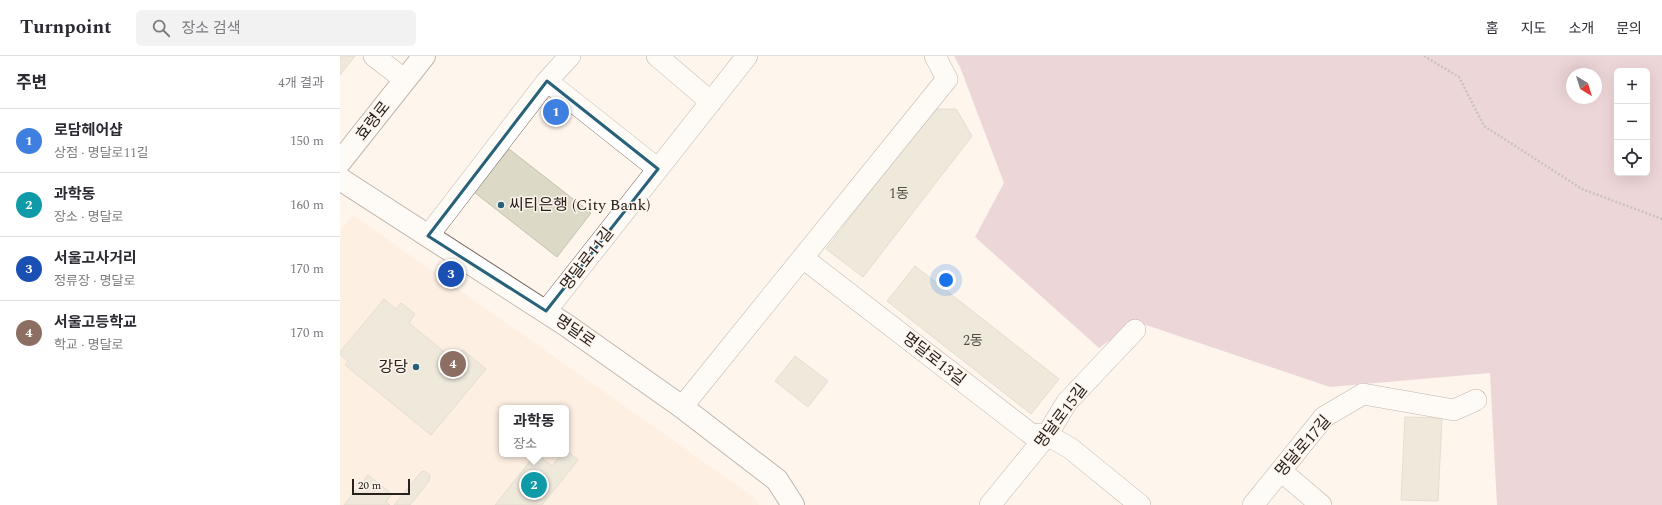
<!DOCTYPE html>
<html lang="ko">
<head>
<meta charset="utf-8">
<style>
  body { margin:0; font-family:Spectral,"Noto Sans KR",serif; background:#f2f2f3; color:#2b2b33 }
  .controls { position:absolute; right:12px; top:12px; display:grid; overflow:hidden; border-radius:6px; box-shadow:0 4px 16px #0002 }
  .controls button { width:36px; height:36px; display:grid; place-items:center; padding:0; border:0; border-bottom:1px solid #e1e1e2; background:#fff; color:#2b2b33; font:20px sans-serif }
  .compass { position:absolute; left:1226px; top:12px; width:36px; height:36px; border-radius:50%; background:#fff; box-shadow:0 4px 16px #0002; rotate:142deg }
  .scale { position:absolute; left:12px; bottom:10px; width:58px; box-sizing:border-box; padding-left:4px; border:2px solid #26211c; border-top:0; font-size:11px; line-height:14px; white-space:nowrap; color:#26211c; -webkit-text-stroke:3px #fef5ed; paint-order:stroke }
  .you { position:absolute; left:606px; top:224px; width:14px; height:14px; margin:-10px; border:3px solid #fff; border-radius:50%; background:#1a73e8; box-shadow:0 0 0 6px #1a73e833 }
  .badge { display:grid; place-items:center; width:26px; height:26px; border-radius:50%; background:#27617a; color:#fff; font-size:13px; font-weight:700 }
  .pin { position:absolute; translate:-50% -50%; border:2px solid #fff; box-shadow:0 1px 4px #0006 }
  .popup { position:absolute; left:159px; top:349px; width:70px; height:52px; box-sizing:border-box; display:grid; place-content:center; border-radius:6px; background:#fff; filter:drop-shadow(0 1px 3px #0005); font-size:13px; white-space:nowrap; color:#7c7c81 }
  .popup b { font-size:15px; color:#2b2b33 }
  .popup::after { content:''; position:absolute; left:50%; top:100%; margin-left:-8px; border:8px solid transparent; border-top-color:#fff }
  .list { margin:0; padding:0; list-style:none }
  h2 { display:flex; justify-content:space-between; align-items:center; height:52px; margin:0; padding:0 16px; font-size:17px }
  h2 small { font-size:13px; font-weight:400; color:#7c7c81 }
  .list li { display:grid; grid-template-columns:26px 1fr auto; gap:12px; align-items:center; box-sizing:border-box; height:64px; padding:0 16px; border-top:1px solid #e1e1e2 }
  .list b { display:block; font-size:15px; white-space:nowrap }
  .list p { margin:0; font-size:13px; white-space:nowrap; color:#7c7c81 }
  .list em { font-size:13px; font-style:normal; color:#7c7c81 }
  .icon { flex:none; width:22px; height:22px; fill:none; stroke:currentColor; stroke-width:2; stroke-linecap:round; stroke-linejoin:round }
  .map { position:relative; flex:none; width:1322px; height:449px; overflow:hidden }
  header { display:flex; align-items:center; gap:24px; box-sizing:border-box; height:56px; padding:0 20px; background:#fff; border-bottom:1px solid #e1e1e2 }
  header strong { font-size:19px }
  nav { display:flex; gap:22px; margin-inline-start:auto; font-size:14px }
  .search { width:280px; height:36px; background:#f2f2f3; display:flex; align-items:center; gap:10px; box-sizing:border-box; padding:0 14px; border-radius:6px; color:#7c7c81; font-size:15px }
  main { display:flex }
  aside { flex:1; background:#fff }
  .map>svg:first-child { display:block }
  .built { fill:#fde7d5; fill-rule:evenodd }
  .forest { fill:#d9b0be; fill-rule:evenodd }
  .building { fill:#ddd9c7; stroke:#c5c0af }
  .lines { fill:none; stroke-linecap:round; stroke-linejoin:round }
  .street-casing { stroke:#76685d; stroke-width:22 }
  .secondary-casing { stroke:#76685d; stroke-width:24 }
  .path { stroke:#8a847d; stroke-width:2.5; stroke-dasharray:2 2; stroke-linecap:butt }
  .street { stroke:#fff; stroke-width:21 }
  .secondary { stroke:#fff; stroke-width:22 }
  .marked { fill:none; stroke:#27617a; stroke-width:3; stroke-linejoin:round }
  .poi-dot { fill:#27617a; stroke:#fef5ed; stroke-width:1.5 }
  .labels { text-anchor:middle; dominant-baseline:central; stroke-width:3; stroke-linejoin:round; paint-order:stroke }
  .number-label { font-size:14px; fill:#544f47 }
  .street-label { font-size:16px; fill:#26211c; stroke:#fef5ed }
  .poi-label { font-size:16px; fill:#26211c; stroke:#fef5ed; text-anchor:start }
</style>
</head>
<body>
<header>
<strong>Turnpoint</strong>
<div class="search"><svg class="icon" aria-label="search" viewBox="0 0 24 24"><circle cx="10" cy="10" r="6"/><path d="M15 15l6 6"/></svg>장소 검색</div>
<nav><a>홈</a><a>지도</a><a>소개</a><a>문의</a></nav>
</header>
<main>
<aside>
<h2>주변<small>4개 결과</small></h2>
<ul class="list">
<li><span class="badge" style="background:#3f7fe0">1</span><div><b>로담헤어샵</b><p>상점 · 명달로11길</p></div><em>150 m</em></li>
<li><span class="badge" style="background:#0f9aa8">2</span><div><b>과학동</b><p>장소 · 명달로</p></div><em>160 m</em></li>
<li><span class="badge" style="background:#1a4fb4">3</span><div><b>서울고사거리</b><p>정류장 · 명달로</p></div><em>170 m</em></li>
<li><span class="badge" style="background:#8d6e63">4</span><div><b>서울고등학교</b><p>학교 · 명달로</p></div><em>170 m</em></li>
</ul>
</aside>
<div class="map">
<svg width="1322" height="449" viewBox="0 0 1322 449">
  <rect width="100%" height="100%" fill="#fef5ed"/>
  <path class="built" d="M13,159L415,442L419,449H0V175ZM162,352H226V398H162Z"/>
  <path class="forest" d="M614,0H1322V449H1157L1150,317L990,331L797,266L759,292L635,181L664,127L620,11ZM1277,15H1307V117H1277ZM1232,18H1256V42H1232Z"/>
  <path class="building" d="M0,0H15L0,19Z
    M594,53H616L632,80L523,221L486,193Z
    M169,93L251,157L217,201L134,136Z
    M575,210L719,323L691,358L547,245Z
    M44,243L56,253L61,247L75,258L69,267L114,304L123,294L146,313L91,379L5,309L8,305L0,298V296Z
    M455,300L488,325L468,351L435,325Z
    M1065,361L1102,362L1098,445L1061,444Z
    M226,394L238,404L202,449H155L196,398L212,410L221,398H226Z
    M84,415L90,419L89,425L70,449H54L81,416Z
    M28,419L52,438L46,446L50,449H4Z"/>
  <g class="lines">
    <defs>
      <path id="street" d="M34,0L65,24
        M230,0L207,25L318,113
        M317,0L371,46
        M88,180L207,25
        M463,202L691,378L707,379L730,392L800,449
        M206,255L407,0
        M342,351L607,23L595,0
        M941,415L981,449
        M650,449L707,379L727,346L795,274
        M913,449L984,361L1023,338L1114,354L1136,344"/>
      <path id="secondary" d="M0,106L84,0
        M0,123L226,269L342,351L437,424L453,449"/>
    </defs>
    <use href="#street" class="street-casing"/>
    <use href="#secondary" class="secondary-casing"/>
    <path class="path" d="M1084,0L1119,21L1144,70L1242,133L1322,163"/>
    <use href="#street" class="street"/>
    <use href="#secondary" class="secondary"/>
  </g>
  <path d="M0 0H1322V449H0ZM207,25L318,113L206,255L88,180Z" fill="#fef5ed" fill-opacity=".55" fill-rule="evenodd"/>
  <path class="marked" d="M207,25L318,113L206,255L88,180Z"/>
  <g class="poi-dot">
    <circle cx="161" cy="149" r="4"/>
    <circle cx="76" cy="311" r="4"/>
  </g>
  <g class="labels">
    <g class="number-label">
      <text x="559" y="137">1동</text>
      <text x="633" y="284">2동</text>
    </g>
    <g class="street-label">
      <text transform="translate(33 65) rotate(-52)">효령로</text>
      <text transform="translate(247 203) rotate(-52)">명달로11길</text>
      <text transform="translate(235 275) rotate(35)">명달로</text>
      <text transform="translate(594 303) rotate(38)">명달로13길</text>
      <text transform="translate(721 360) rotate(-53)">명달로15길</text>
      <text transform="translate(963 390) rotate(-49)">명달로17길</text>
    </g>
    <g class="poi-label">
      <text x="169" y="149">씨티은행 (City Bank)</text>
      <text x="68" y="311" text-anchor="end">강당</text>
    </g>
  </g>
</svg>
<div class="controls">
<button>+</button>
<button>−</button>
<button><svg class="icon" aria-label="locate" viewBox="0 0 24 24"><circle cx="12" cy="12" r="6"/><path d="M12 2v4M12 18v4M2 12h4M18 12h4"/></svg></button>
</div>
<svg class="compass" viewBox="-18 -18 36 36"><path d="M0-13l5 13h-10z" fill="#e53935"/><path d="M0 13l5-13h-10z" fill="#7c7c81"/></svg>
<div class="scale">20 m</div>
<div class="you"></div>
<div class="pin badge" style="left:216px;top:56px;background:#3f7fe0">1</div>
<div class="pin badge" style="left:194px;top:429px;background:#0f9aa8">2</div>
<div class="popup"><b>과학동</b>장소</div>
<div class="pin badge" style="left:111px;top:218px;background:#1a4fb4">3</div>
<div class="pin badge" style="left:113px;top:308px;background:#8d6e63">4</div>
</div>
</main>
</body>
</html>
